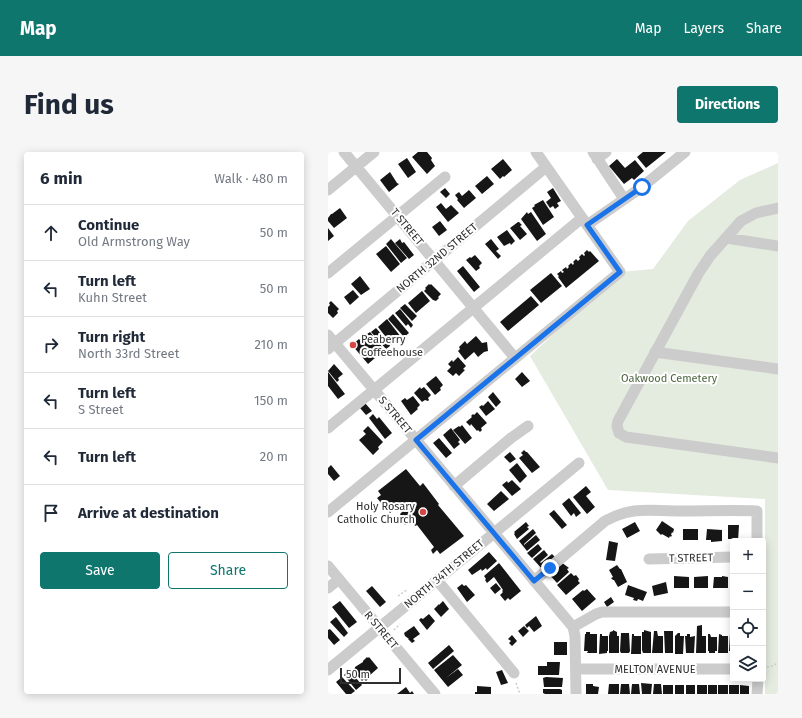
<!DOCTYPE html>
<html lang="en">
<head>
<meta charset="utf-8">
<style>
  body { margin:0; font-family:"Fira Sans",sans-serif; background:#f6f6f7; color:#1f2937 }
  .controls { position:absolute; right:12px; bottom:12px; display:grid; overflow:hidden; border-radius:4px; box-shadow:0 2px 10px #0003 }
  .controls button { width:36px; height:36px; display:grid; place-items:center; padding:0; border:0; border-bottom:1px solid #e0e1e3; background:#fff; color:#1f2937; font:20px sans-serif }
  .scale { position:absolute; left:12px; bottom:10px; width:61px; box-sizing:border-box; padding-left:4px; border:2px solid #2f2f2f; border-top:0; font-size:11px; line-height:14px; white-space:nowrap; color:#2f2f2f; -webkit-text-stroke:3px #fff; paint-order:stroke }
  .stop { position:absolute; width:12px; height:12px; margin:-9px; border:3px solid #1a73e8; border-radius:50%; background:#fff }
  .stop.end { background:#1a73e8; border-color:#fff; box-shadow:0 1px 4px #0008 }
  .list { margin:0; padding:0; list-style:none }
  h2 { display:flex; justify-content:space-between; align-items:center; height:52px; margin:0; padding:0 16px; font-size:17px }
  h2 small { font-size:13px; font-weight:400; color:#747a83 }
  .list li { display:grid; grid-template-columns:26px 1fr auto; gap:12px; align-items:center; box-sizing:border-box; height:56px; padding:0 16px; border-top:1px solid #e0e1e3 }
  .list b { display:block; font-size:15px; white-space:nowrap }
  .list p { margin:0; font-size:13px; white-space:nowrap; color:#747a83 }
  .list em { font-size:13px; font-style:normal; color:#747a83 }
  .actions { display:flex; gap:8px; padding:12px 16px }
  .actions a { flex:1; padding:9px 0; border:1px solid #0f766e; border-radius:4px; text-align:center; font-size:14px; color:#0f766e }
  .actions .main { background:#0f766e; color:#fff }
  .icon { flex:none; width:22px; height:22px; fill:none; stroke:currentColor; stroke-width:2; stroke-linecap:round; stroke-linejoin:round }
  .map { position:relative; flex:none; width:450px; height:542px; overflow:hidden; border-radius:4px }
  header { display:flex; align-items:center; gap:24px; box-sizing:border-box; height:56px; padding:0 20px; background:#0f766e; color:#fff }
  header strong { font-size:19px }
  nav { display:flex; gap:22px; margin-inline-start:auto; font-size:14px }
  .intro { display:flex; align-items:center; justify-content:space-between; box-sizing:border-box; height:96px; padding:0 24px }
  h1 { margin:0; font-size:28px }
  .button { padding:10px 18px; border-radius:4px; background:#0f766e; color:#fff; font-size:14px; font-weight:700 }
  main { display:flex; gap:24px; padding:0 24px }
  aside { flex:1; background:#fff; border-radius:4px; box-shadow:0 2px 10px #0003 }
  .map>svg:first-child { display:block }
  .green { fill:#e4ebdf }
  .building { fill:#161616 }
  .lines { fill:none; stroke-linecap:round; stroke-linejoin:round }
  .path { stroke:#ccc; stroke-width:1.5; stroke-dasharray:2 2; stroke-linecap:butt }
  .minor { stroke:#ccc; stroke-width:11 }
  .route { stroke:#1a73e8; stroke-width:5 }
  .poi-dot { fill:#d44744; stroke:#fff; stroke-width:1.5 }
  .labels { text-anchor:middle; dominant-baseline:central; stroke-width:4; stroke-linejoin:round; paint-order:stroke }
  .street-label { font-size:11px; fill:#2f2f2f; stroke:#fff }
  .poi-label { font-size:11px; fill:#2f2f2f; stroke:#fff; text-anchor:start }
  .park-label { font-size:11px; fill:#4f6741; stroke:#fff }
</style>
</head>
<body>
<header>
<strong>Map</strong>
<nav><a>Map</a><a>Layers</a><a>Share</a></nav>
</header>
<div class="intro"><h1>Find us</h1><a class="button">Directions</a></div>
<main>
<aside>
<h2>6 min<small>Walk · 480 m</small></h2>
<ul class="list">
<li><svg class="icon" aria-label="ahead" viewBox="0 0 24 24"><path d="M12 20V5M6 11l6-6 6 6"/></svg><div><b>Continue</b><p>Old Armstrong Way</p></div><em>50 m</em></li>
<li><svg class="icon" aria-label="left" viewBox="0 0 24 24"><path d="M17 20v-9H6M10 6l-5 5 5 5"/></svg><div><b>Turn left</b><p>Kuhn Street</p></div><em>50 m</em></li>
<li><svg class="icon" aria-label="right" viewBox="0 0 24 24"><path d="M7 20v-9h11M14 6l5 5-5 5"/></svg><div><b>Turn right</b><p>North 33rd Street</p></div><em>210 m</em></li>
<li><svg class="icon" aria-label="left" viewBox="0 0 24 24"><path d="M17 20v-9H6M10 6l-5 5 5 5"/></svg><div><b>Turn left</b><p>S Street</p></div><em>150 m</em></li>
<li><svg class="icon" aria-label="left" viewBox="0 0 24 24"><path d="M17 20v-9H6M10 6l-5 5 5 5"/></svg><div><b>Turn left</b></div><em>20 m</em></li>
<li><svg class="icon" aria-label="arrive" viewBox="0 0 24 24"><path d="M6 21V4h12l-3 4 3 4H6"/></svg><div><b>Arrive at destination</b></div></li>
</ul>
<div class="actions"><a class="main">Save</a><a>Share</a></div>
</aside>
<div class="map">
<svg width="450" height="542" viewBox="0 0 450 542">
  <rect width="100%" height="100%" fill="#fff"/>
  <path class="green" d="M450,11V542H437V347L280,338L202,204L292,120L325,117L360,69L412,28Z"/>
  <path class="building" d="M90,0H99L104,6L103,8L107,14L99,22L84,5Z
    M315,0H338L318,16L309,5Z
    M79,6L88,20L80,26L70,12Z
    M175,7L184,18L176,25L175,24L172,27L163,17Z
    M289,7L297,16L307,8L316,19L306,28L304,26L296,32L281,14Z
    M62,20L69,31L71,32L61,40L52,28Z
    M159,24L166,32L154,42L147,34Z
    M117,36L122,42L118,46L112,40Z
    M225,36L233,49L229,51L231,54L227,57L225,54L222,56L218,50L223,46L219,40Z
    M141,38L148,46L136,56L129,48L130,47L127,43L131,40L134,44Z
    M215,48L226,65L215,73L204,56L207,54L206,53Z
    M113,51L118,57L123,53L131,61L120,70L108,55Z
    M12,56L19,66L6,76L0,69V66L3,62H4Z
    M199,60L200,62L203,60L218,82L209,89L193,67Z
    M112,69L119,78L111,84L104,75Z
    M190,70H191L194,73L192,74L199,82L192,88L182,76Z
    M0,76L6,84L0,89Z
    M179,78L187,89L183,93L182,91L176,94L169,85Z
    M63,87L79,106L73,111L58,92Z
    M72,87L74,91L76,90L86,103L81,107L67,91Z
    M163,87L171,97L168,99L173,104L170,107L157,92Z
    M58,94L72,112L63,120L48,102Z
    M259,98L261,100L262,99L271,109L238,136L230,125L231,124L229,122L233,119L234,121L236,120L234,118L238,115L239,117L241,115L240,114L243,111L245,113L246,111L245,110L248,107L250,109L252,107L251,105L254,102L256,104L257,103L256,101Z
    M147,103L154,111L151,114L152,116L148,119L138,108L142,105L143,106Z
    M135,114L152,135L146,140L129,119Z
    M223,121L234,134L213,151L202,138Z
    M32,124L42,137L33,143L23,132Z
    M101,132L102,133L103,132L113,142L110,145L111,146L108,149L105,148L96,139L98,137L97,136Z
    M25,138L31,145L22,153L16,145Z
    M94,139L102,149L88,161L80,151Z
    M203,144L211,153L180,179L172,170Z
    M3,149L11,157L9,159L10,161L5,166L0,161V155L2,153L1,151Z
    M77,152L89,164L84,169L72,156Z
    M72,157L85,173L83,176L80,172L78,174L67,161Z
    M65,162L81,181L76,185L60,167Z
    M59,167L73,185L64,193L50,175Z
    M48,176L61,191L62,194L58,197L43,180Z
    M42,180L55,196L45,204L47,206L40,212L24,193L31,187L42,200L32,187Z
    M148,184L154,191L159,190L160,199L156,200L150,205L146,200L137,208L130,199L132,197L131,195L137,189L139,192Z
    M130,205L138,214L135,217L137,218L131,224L128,221L125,224L119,219L123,215L120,212L124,208L125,210Z
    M6,212L15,222L10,226L11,228L9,230L0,219Z
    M0,220L17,242L10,247L0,234Z
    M194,220L202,229L194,235L187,227Z
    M108,224L115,233L112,236L113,238L107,243L98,232Z
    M92,235L93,237L96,235L103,243L100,246L101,248L100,249L97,248L94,250L86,241Z
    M165,240L173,250L168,255L160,245Z
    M85,244L92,253L89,256L90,257L83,263L73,249L77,246L79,248Z
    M160,249L167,257L158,264L151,255L154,253L155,254Z
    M37,251L44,259L38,263L32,256Z
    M149,260L159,271L153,276L154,278L152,280L150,278L149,279L143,272L142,274L138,270L144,265L143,264L145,262L146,263Z
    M45,262L49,267L51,265L64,281L57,287L41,266Z
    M134,273L144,286L137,292L125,278L131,274L132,275Z
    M40,274L55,290L50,295L51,297L45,303L31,288L38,282L35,279Z
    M123,276L132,288L130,290L132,292L126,297L115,283Z
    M111,286L124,301L118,306L105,291Z
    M196,298L198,300H199L212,315L204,321L191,306L195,303L193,301Z
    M182,300L188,307L182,311L176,305Z
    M189,311L199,324L192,331L181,318Z
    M3,313L12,324L6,329L0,322V316Z
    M78,317L92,334L95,331L111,352L110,353L136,384L112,402L109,398L105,402L103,398L106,395L89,373L87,374L85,369L77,373L71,366L73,364L72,362L76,358L71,355L72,353L62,361L57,355L59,354L57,350L54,352L49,346L53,343L50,339Z
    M184,328L193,337L184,344L174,333L179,329L180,331Z
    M258,334L263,340L258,344L267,355L259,362L245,345Z
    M173,339L181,347L166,359L159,352Z
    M241,346L253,361L248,365L246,361L243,364L234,352Z
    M226,358L239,373L234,377L221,362Z
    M334,369L346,377L345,381L344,380L343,383H344L343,385L342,384L341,386L334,382L333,383L328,378Z
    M198,370L201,374L199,375L201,377L189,387L186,382L187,381L186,380Z
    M307,370L312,379L299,386L294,377Z
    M400,373H411L410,389H407V387H400Z
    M205,377L208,381L196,392V393L208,383L212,388L199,399L191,389Z
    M355,377H370V388H355Z
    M379,377L394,378V389L383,390V388H378Z
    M281,389L290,391L287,409L278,408Z
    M210,392L214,397L204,406L199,401Z
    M216,398L220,403L212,410L213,411L224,402L227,405L215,418L205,407Z
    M161,400L169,409L159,418L158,416L154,419L153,417L144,423L140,418Z
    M233,410L241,416L239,417L241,420L229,431L220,421Z
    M171,411L193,439L182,448L180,446L177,449L172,443L175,440L174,439L175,438L166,425L159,431L157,428L158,427L156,424Z
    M289,413L292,417H293L299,430L290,435L286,428H285L283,426L285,425L281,418Z
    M243,421L246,424L248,423L251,427L250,429L252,431L238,443L229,433Z
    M346,424L361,425V436H346Z
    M380,424V436H366V425Z
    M394,424L400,425V436H385L386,425H394Z
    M338,430L340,441L326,444L324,434Z
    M168,431L173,437L167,442L162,436Z
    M134,432L136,434L138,433L147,443L139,450L129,436Z
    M300,433L319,440L315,449L310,447L309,449L305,448L306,446L297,443Z
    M44,434L58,450L52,455L38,439Z
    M259,437L268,447L254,459L244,447L255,438L256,439Z
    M283,445L286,450L279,455L276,450Z
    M12,449L29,470L21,476L4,455Z
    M115,449L121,457L113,465L106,457L111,452V453Z
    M101,462L107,469L99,478L91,468L93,466L95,467Z
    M208,464L214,474L206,480L201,474L199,476L197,473Z
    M8,465L20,481L16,485L2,470Z
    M374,473V484H378V501H368L369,474Z
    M86,474L92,482L85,487L87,489L84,491L80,487H81L77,484L76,481Z
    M196,474L201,479L195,485L190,479Z
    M2,477L12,488L6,493L0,486V478Z
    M285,478L289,480V484H291V501H281V484L282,480L285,479Z
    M316,478L323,480V501H315L314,498V480H316Z
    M326,479H329L330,484H335V501H324Z
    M336,479H345V501H337Z
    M258,480H262V482H269V501H259L260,499H256L257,482H258Z
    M293,481H301L302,499L301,501H293L292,499Z
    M350,481H352V484H356L355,502H347V484Z
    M272,482H274V484H280V499H279V501L271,502Z
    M304,482H306V484H313V502H303Z
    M359,482H362V485L367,484L366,501H358L357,484H359Z
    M380,482H382L383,485H389V499H387V501H381V499H380Z
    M391,482L394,483V484H400V501H390Z
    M402,482H405V501H402V499H401Z
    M184,483L189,489L184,494L181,491L183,489L180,487Z
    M226,490H239V503H226Z
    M121,493L126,499L105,517L100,511Z
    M125,503L134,513L118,526L130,517L135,523L120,535L106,518Z
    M39,505L40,506L41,505L50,516L41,524L42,525L38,529L36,527L34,529L25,518L27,516V515L35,510V509Z
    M219,510H232L231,523H210V514H219Z
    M21,518L34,533L28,538L16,523Z
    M174,518L180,531L173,533L168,520Z
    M14,525L27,539L23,542H18L8,530Z
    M218,525L235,526L234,535H216L215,526Z
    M313,531L324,532L323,542H314Z
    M258,532H265V534L271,535L270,542H258Z
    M281,532H291V542H280Z
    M293,532H301L302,542H292Z
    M304,532H311L312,542H303Z
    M326,532H333L334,542H325Z
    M335,533H345V542H335Z
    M347,533H356V542H347Z
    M358,533H367V542H358Z
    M369,533H379V542H369Z
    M380,533H389V542H380Z
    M390,533H400V542H390Z
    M401,533H411V542H401Z
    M412,533L421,534V542H412Z
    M149,534L163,535V542H147V540H149Z
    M78,535L82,541L84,539L86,542H69Z
    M215,537H232L234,538V542H217L215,541Z"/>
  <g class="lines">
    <path class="path" d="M70,444L80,437
      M66,478L72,472
      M435,516L444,514L450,511
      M188,531L192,542"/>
    <path class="minor" d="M16,0L187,206
      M265,0L296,47
      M269,7L278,0
      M0,38L46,0
      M450,56L428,61L413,69L382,104L370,122L290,269L289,274L291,281L298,285L450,306
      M259,73L314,35L357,0
      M398,86L450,94
      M0,121L117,25
      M0,183L245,475L247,484L248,542
      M0,197L218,15
      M327,200L450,217
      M0,276L254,66
      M126,334L183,286L200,274
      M0,360L292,120L208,0
      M321,407L405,405
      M0,414L107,542
      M109,428L186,521
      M206,429L277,369C304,354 322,359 352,359C378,359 404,358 429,359V389
      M0,436L11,427
      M245,475L268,462L274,460H405
      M248,517H405
      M0,518L251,311
      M429,542L430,527"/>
  </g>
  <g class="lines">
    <path class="route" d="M222,416L206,429L88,288L292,120L259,73L314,35"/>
  </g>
  <g class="poi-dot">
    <circle cx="25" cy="193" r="4"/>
    <circle cx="95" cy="360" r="4"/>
  </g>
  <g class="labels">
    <g class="street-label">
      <text transform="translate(79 75) rotate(50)">T STREET</text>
      <text transform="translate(109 106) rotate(-40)">NORTH 32ND STREET</text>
      <text transform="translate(67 263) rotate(50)">S STREET</text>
      <text transform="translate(363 406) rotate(-1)">T STREET</text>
      <text transform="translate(116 422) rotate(-40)">NORTH 34TH STREET</text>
      <text transform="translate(53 478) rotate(50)">R STREET</text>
      <text x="327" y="517">MELTON AVENUE</text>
    </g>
    <g class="poi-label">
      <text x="33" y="187">Peaberry<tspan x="33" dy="13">Coffeehouse</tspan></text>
      <text x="87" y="354" text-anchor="end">Holy Rosary<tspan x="87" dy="13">Catholic Church</tspan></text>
    </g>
    <g class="park-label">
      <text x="341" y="226">Oakwood Cemetery</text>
    </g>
  </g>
</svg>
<div class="controls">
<button>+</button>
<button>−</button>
<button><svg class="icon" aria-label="locate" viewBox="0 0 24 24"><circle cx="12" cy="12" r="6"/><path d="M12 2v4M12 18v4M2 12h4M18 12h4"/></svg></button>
<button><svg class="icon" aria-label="layers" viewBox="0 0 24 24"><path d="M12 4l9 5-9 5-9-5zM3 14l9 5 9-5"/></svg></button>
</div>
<div class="scale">50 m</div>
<div class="stop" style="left:314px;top:35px"></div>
<div class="stop end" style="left:222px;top:416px"></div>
</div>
</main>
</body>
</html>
